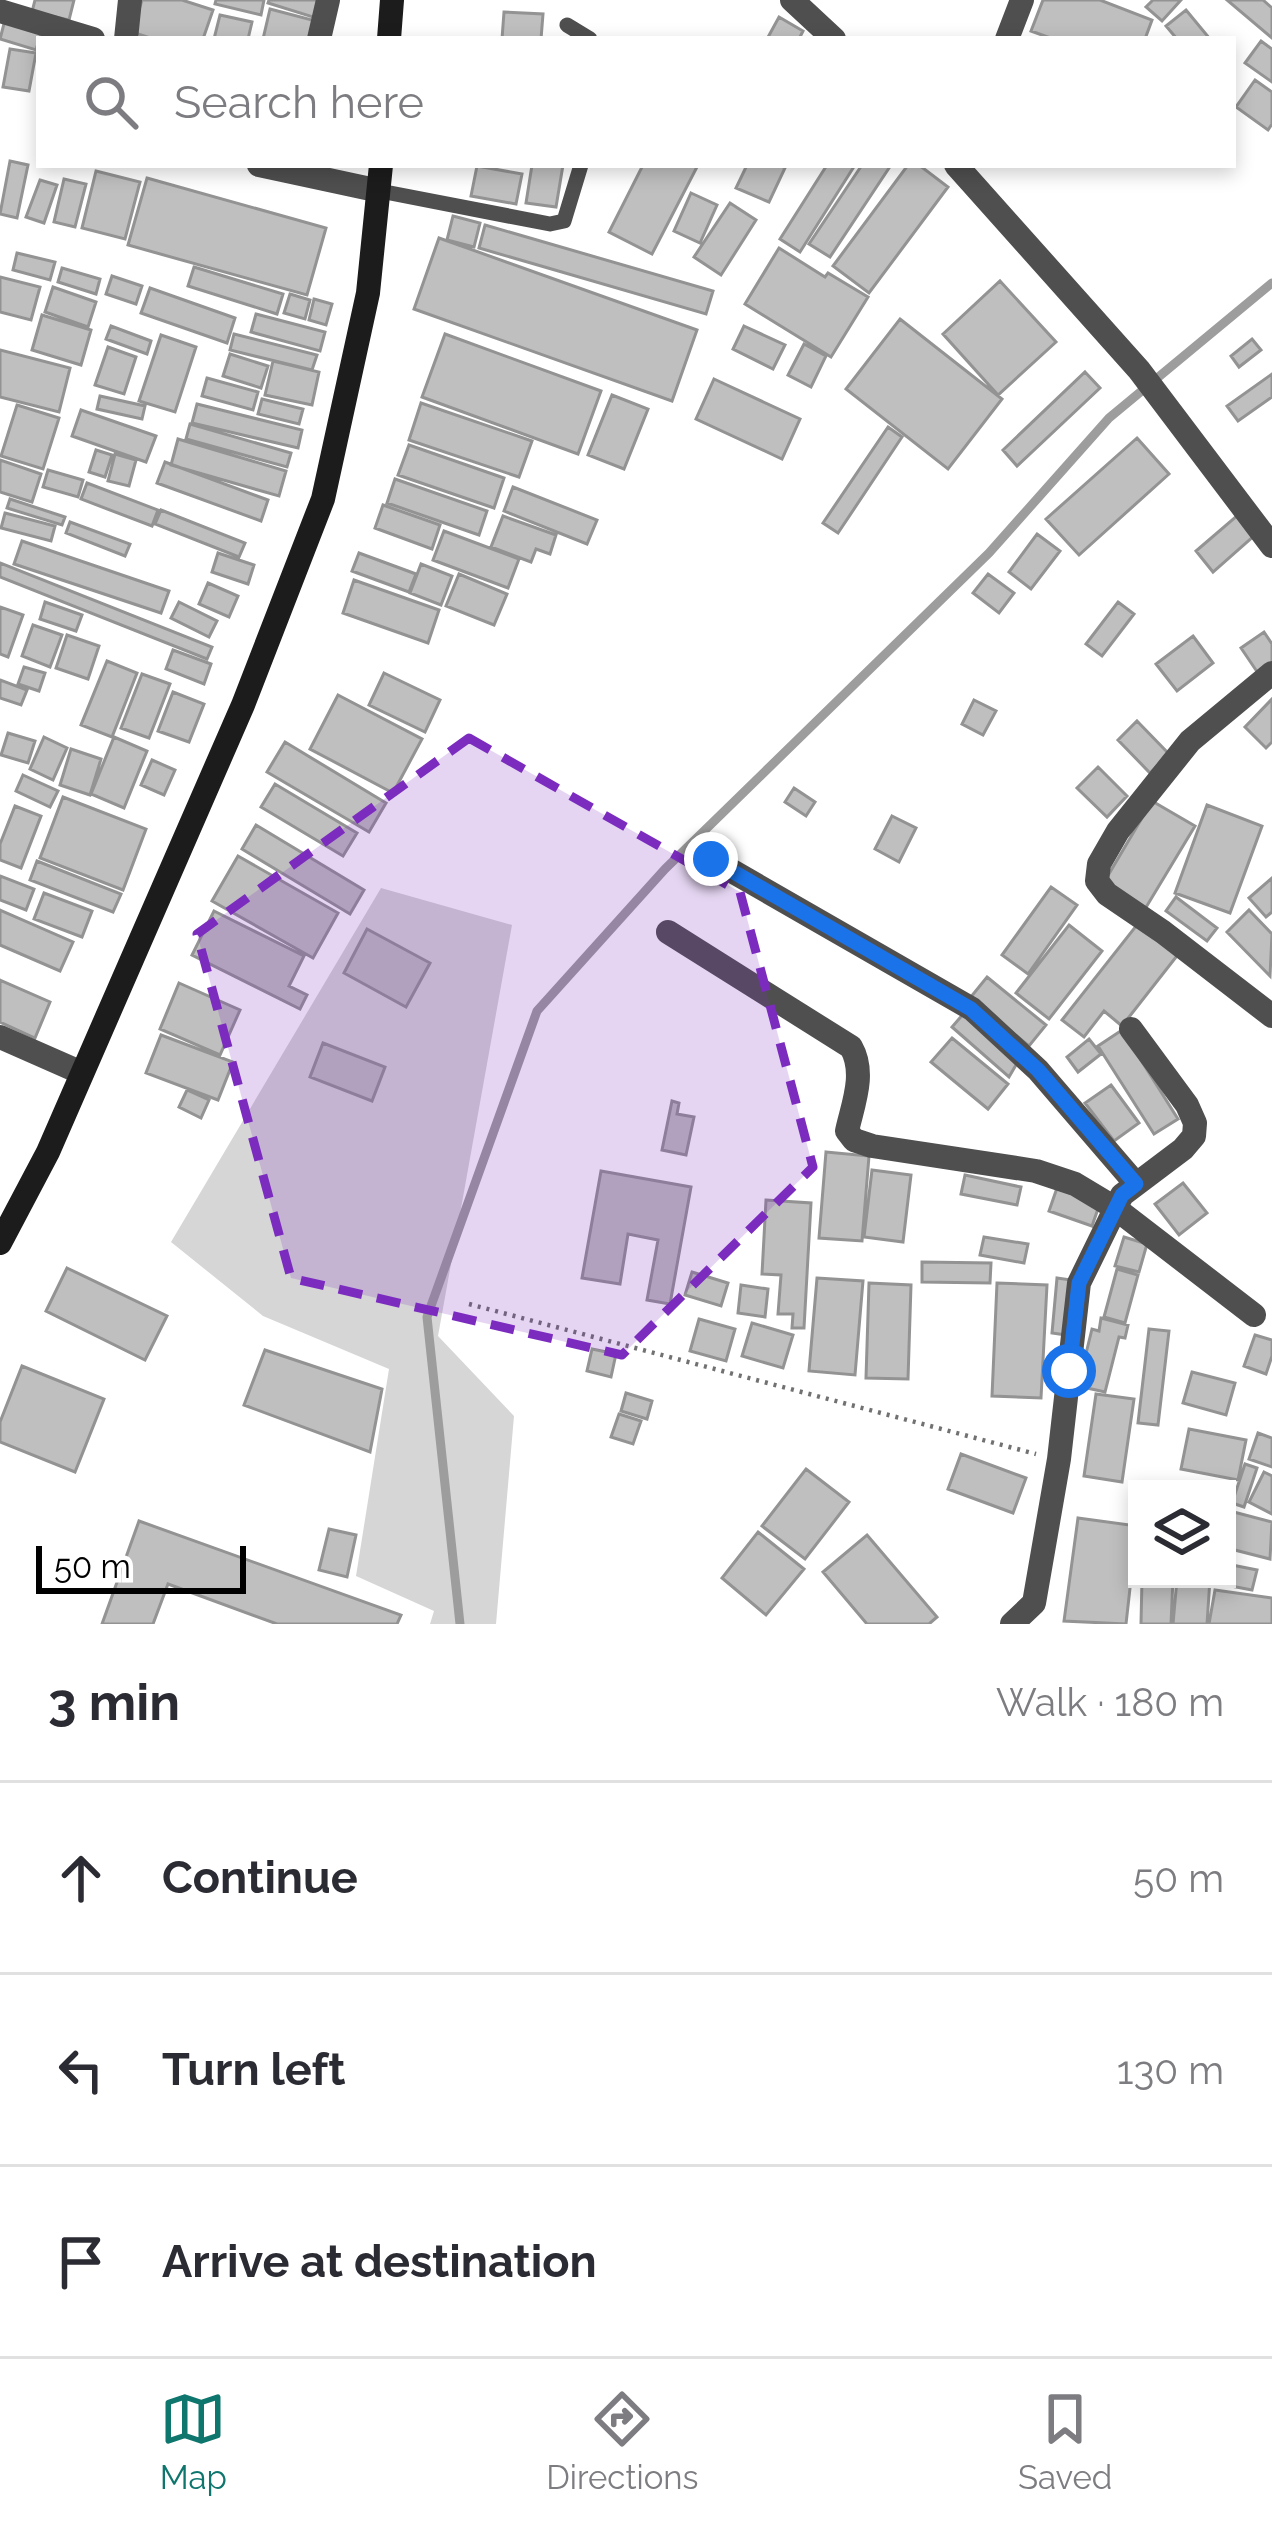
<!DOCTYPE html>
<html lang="en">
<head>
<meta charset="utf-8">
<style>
  body { margin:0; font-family:Raleway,sans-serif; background:#f2f2f3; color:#2b2b33 }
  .controls { position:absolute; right:36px; bottom:36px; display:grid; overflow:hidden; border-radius:0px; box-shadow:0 6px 18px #0003 }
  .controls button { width:108px; height:108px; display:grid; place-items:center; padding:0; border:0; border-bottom:3px solid #e1e1e2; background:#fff; color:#2b2b33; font:60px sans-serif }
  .scale { position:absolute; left:36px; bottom:30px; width:210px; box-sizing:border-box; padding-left:12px; border:6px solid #000; border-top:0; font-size:33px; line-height:42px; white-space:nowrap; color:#000; -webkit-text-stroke:9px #fff; paint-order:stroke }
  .stop { position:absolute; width:36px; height:36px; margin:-27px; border:9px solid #1a73e8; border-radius:50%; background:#fff }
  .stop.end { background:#1a73e8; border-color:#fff; box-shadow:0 3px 12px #0008 }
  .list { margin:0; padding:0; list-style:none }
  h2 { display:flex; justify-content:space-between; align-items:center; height:156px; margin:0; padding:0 48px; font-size:51px }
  h2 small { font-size:39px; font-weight:400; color:#7c7c81 }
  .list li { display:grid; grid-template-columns:78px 1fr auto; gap:36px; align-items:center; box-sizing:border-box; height:192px; padding:0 48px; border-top:3px solid #e1e1e2 }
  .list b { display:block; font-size:45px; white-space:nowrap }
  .list em { font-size:39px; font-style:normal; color:#7c7c81 }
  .icon { flex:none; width:66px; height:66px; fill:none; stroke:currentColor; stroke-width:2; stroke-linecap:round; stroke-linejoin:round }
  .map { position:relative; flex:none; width:1272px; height:1624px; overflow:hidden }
  .search { position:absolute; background:#fff; box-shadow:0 6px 18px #0003; left:36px; right:36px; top:36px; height:132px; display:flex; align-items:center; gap:30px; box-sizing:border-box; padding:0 42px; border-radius:0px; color:#7c7c81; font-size:45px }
  .sheet { height:732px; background:#fff }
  nav { display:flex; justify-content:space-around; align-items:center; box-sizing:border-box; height:168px; border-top:3px solid #e1e1e2; background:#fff; font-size:33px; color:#7c7c81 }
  nav a { display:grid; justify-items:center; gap:6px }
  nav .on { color:#0f766e }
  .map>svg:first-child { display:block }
  .green { fill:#d6d6d6 }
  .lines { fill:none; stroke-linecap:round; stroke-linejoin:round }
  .stream { stroke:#9d9d9d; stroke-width:9 }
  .building { fill:#bfbfbf; stroke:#939393; stroke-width:3 }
  .path { stroke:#717171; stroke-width:4.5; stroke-dasharray:3 6; stroke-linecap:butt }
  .lane { stroke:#4f4f4f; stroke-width:15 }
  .street { stroke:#4f4f4f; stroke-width:24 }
  .secondary { stroke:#1c1c1c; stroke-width:24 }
  .route { stroke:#1a73e8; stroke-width:15 }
  .marked { fill:#7b2cbf; fill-opacity:0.2; stroke:#7b2cbf; stroke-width:9; stroke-dasharray:24 15; stroke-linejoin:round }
</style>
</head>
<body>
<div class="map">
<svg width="1272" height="1624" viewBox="0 0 1272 1624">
  <rect width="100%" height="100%" fill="#fff"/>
  <path class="green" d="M381,888L512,925L438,1336L514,1416L496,1624H430L434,1611L356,1576L389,1369L263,1316L171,1242Z"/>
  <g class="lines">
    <path class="stream" d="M460,1624L427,1317L537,1011L665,869L989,553L1109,418L1272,283"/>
  </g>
  <path class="building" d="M35,0H74L69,20L32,12Z
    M142,0H182L213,10L203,39H153L132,32Z
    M216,0H264L261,15L215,4Z
    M269,0H322L316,18L268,3Z
    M1043,0H1100L1152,20L1145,39H1053L1031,31Z
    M1153,0H1181L1162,21L1146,7Z
    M1227,0H1263L1272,8V38Z
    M270,9L316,21L312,39H263Z
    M1186,10L1210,39H1177L1166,26Z
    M504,12L543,14L541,39H502Z
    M220,15L252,22L248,39H214Z
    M6,16L43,27L36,50L0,39Z
    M779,17L803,31L799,39H767Z
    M1261,41L1272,49V82L1245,63Z
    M10,49L36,53L29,91L3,87Z
    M1255,80L1272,92V124L1268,130L1236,107Z
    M10,161L28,165L17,218L0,214Z
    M532,165H563L556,207L526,203Z
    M643,165H698L652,254L609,232Z
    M747,165H779L785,168L769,202L736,188Z
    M827,165H855L800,252L780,239Z
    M862,165H891L830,257L809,244Z
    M908,165H919L948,187L869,293L833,266Z
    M477,166L522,174L516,204L471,196Z
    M96,171L140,182L125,239L82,228Z
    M147,178L326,228L307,295L128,245Z
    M64,179L86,184L75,227L54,222Z
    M40,180L57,185L44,223L26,217Z
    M691,193L717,205L700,243L674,231Z
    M730,203L756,220L721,275L694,257Z
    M453,216L480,223L474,247L447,240Z
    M485,225L713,291L706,314L479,248Z
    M439,238L697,330L672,401L414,309Z
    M779,248L825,277L828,273L868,297L831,357L745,304Z
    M17,253L55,262L50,280L13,270Z
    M194,267L283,294L277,314L188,286Z
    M62,268L100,279L96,294L58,282Z
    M112,276L142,286L136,304L106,294Z
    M0,277L40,287L31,320L0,312Z
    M1000,281L1056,342L998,395L943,334Z
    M53,287L96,302L88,327L45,312Z
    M150,288L235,318L227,343L141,313Z
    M290,294L310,300L305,319L284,313Z
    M314,299L332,304L326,325L309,320Z
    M256,314L325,332L320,351L251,332Z
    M42,315L91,330L81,365L32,350Z
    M900,319L1002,399L948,469L846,389Z
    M111,326L151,341L147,354L106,339Z
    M744,326L785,345L773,369L733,349Z
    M234,334L317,355L312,370L230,350Z
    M445,334L601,391L578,454L422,397Z
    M161,335L196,347L175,412L139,401Z
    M1252,339L1261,350L1239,367L1231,356Z
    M804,344L826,356L811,387L788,375Z
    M108,347L136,357L124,394L95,385Z
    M0,350L70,368L59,412L0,397Z
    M230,354L268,366L261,388L223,376Z
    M273,361L319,372L312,405L265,395Z
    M1085,372L1100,388L1017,466L1003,450Z
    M1272,374V397L1238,421L1227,406Z
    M207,378L258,392L253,410L202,396Z
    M714,379L800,419L782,459L696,419Z
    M612,395L648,409L624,469L588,455Z
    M100,396L145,406L142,419L97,409Z
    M262,399L303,409L299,424L258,414Z
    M421,403L532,441L519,477L409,440Z
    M197,404L302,430L298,448L192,423Z
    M17,405L59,418L43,469L1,456Z
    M81,410L156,436L146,462L72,436Z
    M190,424L291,453L287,467L186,439Z
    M888,427L902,437L838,533L823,523Z
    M1137,438L1169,474L1079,555L1046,519Z
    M178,439L286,471L279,496L171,465Z
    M409,445L504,478L494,508L398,475Z
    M96,450L112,455L105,477L89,472Z
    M115,454L136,460L129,486L108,481Z
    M0,460L41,474L32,502L0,492Z
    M165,462L268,500L261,521L157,483Z
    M48,470L83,480L78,497L43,487Z
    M395,479L487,511L479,535L387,503Z
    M87,483L158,510L152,526L81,499Z
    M513,487L597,520L587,544L504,511Z
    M10,499L65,517L62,525L7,508Z
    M383,505L440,525L432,549L375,528Z
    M161,510L245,543L239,557L155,524Z
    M5,513L55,526L51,541L1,528Z
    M1239,514L1256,534L1213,572L1196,551Z
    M503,516L556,535L550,554L536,549L531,562L491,547Z
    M70,522L130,544L125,556L66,533Z
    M444,531L519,559L508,588L433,560Z
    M1037,534L1060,551L1031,589L1009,572Z
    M22,541L169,591L161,613L14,564Z
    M218,553L254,565L248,584L212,572Z
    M359,553L416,574L409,592L352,571Z
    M0,563L212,647L207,659L0,577Z
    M421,564L452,576L441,605L410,593Z
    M459,574L507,594L494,625L446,606Z
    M988,574L1014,593L999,613L973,593Z
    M354,580L439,610L428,643L343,613Z
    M208,583L238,596L229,617L199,604Z
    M45,602L82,615L76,631L40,619Z
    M179,602L217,621L209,637L171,618Z
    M1118,602L1134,614L1102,656L1086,644Z
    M0,607L23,615L8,657L0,654Z
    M33,625L62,635L50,667L22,656Z
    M1264,632L1272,644V672L1262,679L1241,648Z
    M67,635L99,646L88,679L56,668Z
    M1193,636L1213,663L1177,691L1156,664Z
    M173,650L211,664L204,684L166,669Z
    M107,661L137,673L112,737L81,725Z
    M24,667L45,673L39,691L18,684Z
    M384,673L440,700L425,732L369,705Z
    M142,674L170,684L149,738L121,728Z
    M0,680L27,690L21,705L0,698Z
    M173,692L204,704L189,742L158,731Z
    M338,695L422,739L393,793L310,749Z
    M1272,699V742L1266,748L1245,727Z
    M974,700L996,711L983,735L962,724Z
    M1137,721L1169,754L1150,773L1118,740Z
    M8,733L35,741L28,763L1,755Z
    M44,737L67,748L53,780L30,769Z
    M114,737L147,751L124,808L91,794Z
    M285,742L386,803L369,832L267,772Z
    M71,749L101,759L90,795L60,785Z
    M152,760L175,770L164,795L141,785Z
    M1098,767L1127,796L1107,817L1077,788Z
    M23,775L58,791L50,807L16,791Z
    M275,784L357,833L343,856L261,807Z
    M794,788L815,802L806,816L785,802Z
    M63,797L146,829L123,890L40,858Z
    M1152,801L1195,826L1145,909L1103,884Z
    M1207,805L1262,826L1230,913L1175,893Z
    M15,806L41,816L21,868L0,860V844Z
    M892,816L916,828L899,862L875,849Z
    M256,825L364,890L350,914L242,849Z
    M238,856L338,913L313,958L212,901Z
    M37,861L121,894L113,912L30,880Z
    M0,876L34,889L26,910L0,900Z
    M1272,878V912L1266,917L1249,898Z
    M1051,887L1077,905L1028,974L1002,955Z
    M44,893L92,911L82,937L34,919Z
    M1176,897L1217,928L1207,941L1166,911Z
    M0,910L73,942L60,971L0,945Z
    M1249,910L1272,934L1270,976L1227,932Z
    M214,911L304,956L289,986L307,995L300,1009L192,955Z
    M1140,921L1180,952L1122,1026L1104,1011L1084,1037L1062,1020Z
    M1069,925L1102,951L1049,1019L1016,993Z
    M367,929L430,963L406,1007L344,973Z
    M987,977L1046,1025L1029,1046L970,998Z
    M0,980L50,1002L35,1038L0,1022Z
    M179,983L240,1010L220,1055L160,1029Z
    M965,1012L1020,1058L1009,1077L952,1027Z
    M1122,1030L1178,1119L1154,1134L1098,1046Z
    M161,1035L233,1062L218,1100L146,1073Z
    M952,1038L1008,1084L988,1109L931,1062Z
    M1089,1039L1101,1054L1078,1072L1067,1057Z
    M323,1043L385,1067L372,1101L310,1077Z
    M1111,1085L1139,1123L1114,1141L1085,1103Z
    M187,1090L209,1100L201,1118L179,1107Z
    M672,1101L679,1103L677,1114L694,1117L686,1155L662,1150Z
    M826,1152L869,1156L862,1241L819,1238Z
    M872,1170L911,1175L903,1242L864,1237Z
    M601,1171L691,1187L670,1304L647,1300L658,1240L628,1234L620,1284L582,1278Z
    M965,1175L1021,1187L1017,1205L961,1194Z
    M1183,1183L1207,1213L1179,1235L1155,1204Z
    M1057,1188L1100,1203L1092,1226L1049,1211Z
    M766,1200L811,1203L804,1328H792L793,1314H778L781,1275L762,1274Z
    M984,1237L1028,1244L1024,1263L980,1255Z
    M1124,1237L1147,1244L1139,1272L1115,1266Z
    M922,1262L991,1263L990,1283L922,1282Z
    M67,1268L167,1316L145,1360L46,1311Z
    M1117,1269L1138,1275L1125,1323L1104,1317Z
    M692,1272L728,1283L721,1306L685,1295Z
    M817,1278L863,1281L855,1375L809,1371Z
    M1057,1278L1071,1280L1066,1335L1052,1333Z
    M869,1283L911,1285L908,1379L866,1378Z
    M997,1283L1047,1285L1041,1398L992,1396Z
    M741,1285L768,1289L765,1317L738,1313Z
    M1101,1318L1128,1325L1125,1338L1119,1337L1105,1392L1078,1386L1092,1329L1099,1331Z
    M699,1319L735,1329L726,1361L690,1351Z
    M752,1323L793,1335L783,1368L742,1356Z
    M1149,1329L1169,1331L1158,1425L1138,1423Z
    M1255,1335L1272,1340V1356L1266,1374L1244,1366Z
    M592,1349L616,1354L611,1377L587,1371Z
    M265,1350L382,1389L370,1452L244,1405Z
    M22,1366L104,1399L75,1472L0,1442V1422Z
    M1192,1372L1235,1383L1226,1415L1183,1403Z
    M626,1393L652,1401L647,1419L621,1411Z
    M1096,1394L1134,1399L1122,1482L1084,1476Z
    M619,1414L641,1421L633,1444L611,1437Z
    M1189,1429L1246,1440L1238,1480L1181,1469Z
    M1258,1433L1272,1438V1467L1249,1459Z
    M961,1454L1026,1478L1013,1513L948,1489Z
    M1245,1464L1257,1468L1244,1507L1232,1503Z
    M806,1469L849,1502L805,1559L762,1526Z
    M1264,1472L1272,1476V1514L1249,1502Z
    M1230,1511L1272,1522L1270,1559L1227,1548Z
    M1078,1518L1137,1526L1126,1624L1064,1621Z
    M139,1521L401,1615L397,1624H277L168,1584L153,1624H102Z
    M329,1529L356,1535L347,1577L319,1570Z
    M758,1532L804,1569L766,1615L722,1578Z
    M867,1535L937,1617L929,1624H867L823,1572Z
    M1227,1564L1257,1570L1252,1590L1215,1583L1216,1579H1227Z
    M1142,1579H1173L1171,1624H1141Z
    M1177,1579H1210L1207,1624H1173Z
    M1215,1590L1272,1598V1624H1209Z"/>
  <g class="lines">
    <path class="path" d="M469,1304L1036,1454"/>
    <path class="lane" d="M567,25L590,39
      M380,191L550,224L564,221L581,165"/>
    <path class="street" d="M792,0L834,39
      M0,11L93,39
      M126,39L130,0
      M319,39L328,0
      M1007,39L1022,0
      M259,165L380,191
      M956,165L1139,370L1272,546
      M1272,673L1190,741L1118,831L1099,864L1097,881L1107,894L1163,932L1272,1016
      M711,859L972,1009L1038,1070L1136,1184
      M668,932L851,1047C866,1073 853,1104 847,1131L854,1140L872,1146L1036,1171L1075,1184L1115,1208L1254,1315
      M0,1037L82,1073
      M1012,1624L1034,1603L1059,1459L1079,1283L1122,1195L1183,1149L1194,1136L1195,1123L1187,1105L1131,1029"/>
    <path class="secondary" d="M389,39L392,0
      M0,1243L48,1152L243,705L323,499L368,293L381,165"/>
  </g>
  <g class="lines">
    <path class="route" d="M711,859L971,1009L1038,1070L1136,1184L1122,1195L1079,1283L1069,1371"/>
  </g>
  <path class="marked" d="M469,738L740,892L813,1167L622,1355L291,1278L197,934Z"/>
</svg>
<div class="controls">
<button><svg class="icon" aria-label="layers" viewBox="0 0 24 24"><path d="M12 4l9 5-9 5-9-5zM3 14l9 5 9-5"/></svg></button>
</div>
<div class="scale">50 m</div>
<div class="stop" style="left:1069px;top:1371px"></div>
<div class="stop end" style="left:711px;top:859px"></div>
<div class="search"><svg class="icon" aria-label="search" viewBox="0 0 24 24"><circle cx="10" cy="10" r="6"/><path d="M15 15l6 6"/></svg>Search here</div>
</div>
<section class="sheet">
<h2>3 min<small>Walk · 180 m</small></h2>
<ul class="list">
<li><svg class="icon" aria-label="ahead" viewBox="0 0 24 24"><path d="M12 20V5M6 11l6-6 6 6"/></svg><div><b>Continue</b></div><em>50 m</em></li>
<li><svg class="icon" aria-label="left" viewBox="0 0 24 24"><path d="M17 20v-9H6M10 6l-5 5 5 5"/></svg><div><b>Turn left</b></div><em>130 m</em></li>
<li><svg class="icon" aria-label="arrive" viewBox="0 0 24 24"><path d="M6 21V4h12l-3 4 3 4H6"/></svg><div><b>Arrive at destination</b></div></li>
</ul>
</section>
<nav>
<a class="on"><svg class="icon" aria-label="map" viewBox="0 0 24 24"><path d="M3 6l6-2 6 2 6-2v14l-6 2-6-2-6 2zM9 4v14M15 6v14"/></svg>Map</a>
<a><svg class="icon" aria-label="directions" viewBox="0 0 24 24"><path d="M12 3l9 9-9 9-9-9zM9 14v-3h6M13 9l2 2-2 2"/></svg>Directions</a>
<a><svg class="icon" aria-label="saved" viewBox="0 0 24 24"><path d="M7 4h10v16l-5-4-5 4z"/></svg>Saved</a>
</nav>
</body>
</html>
